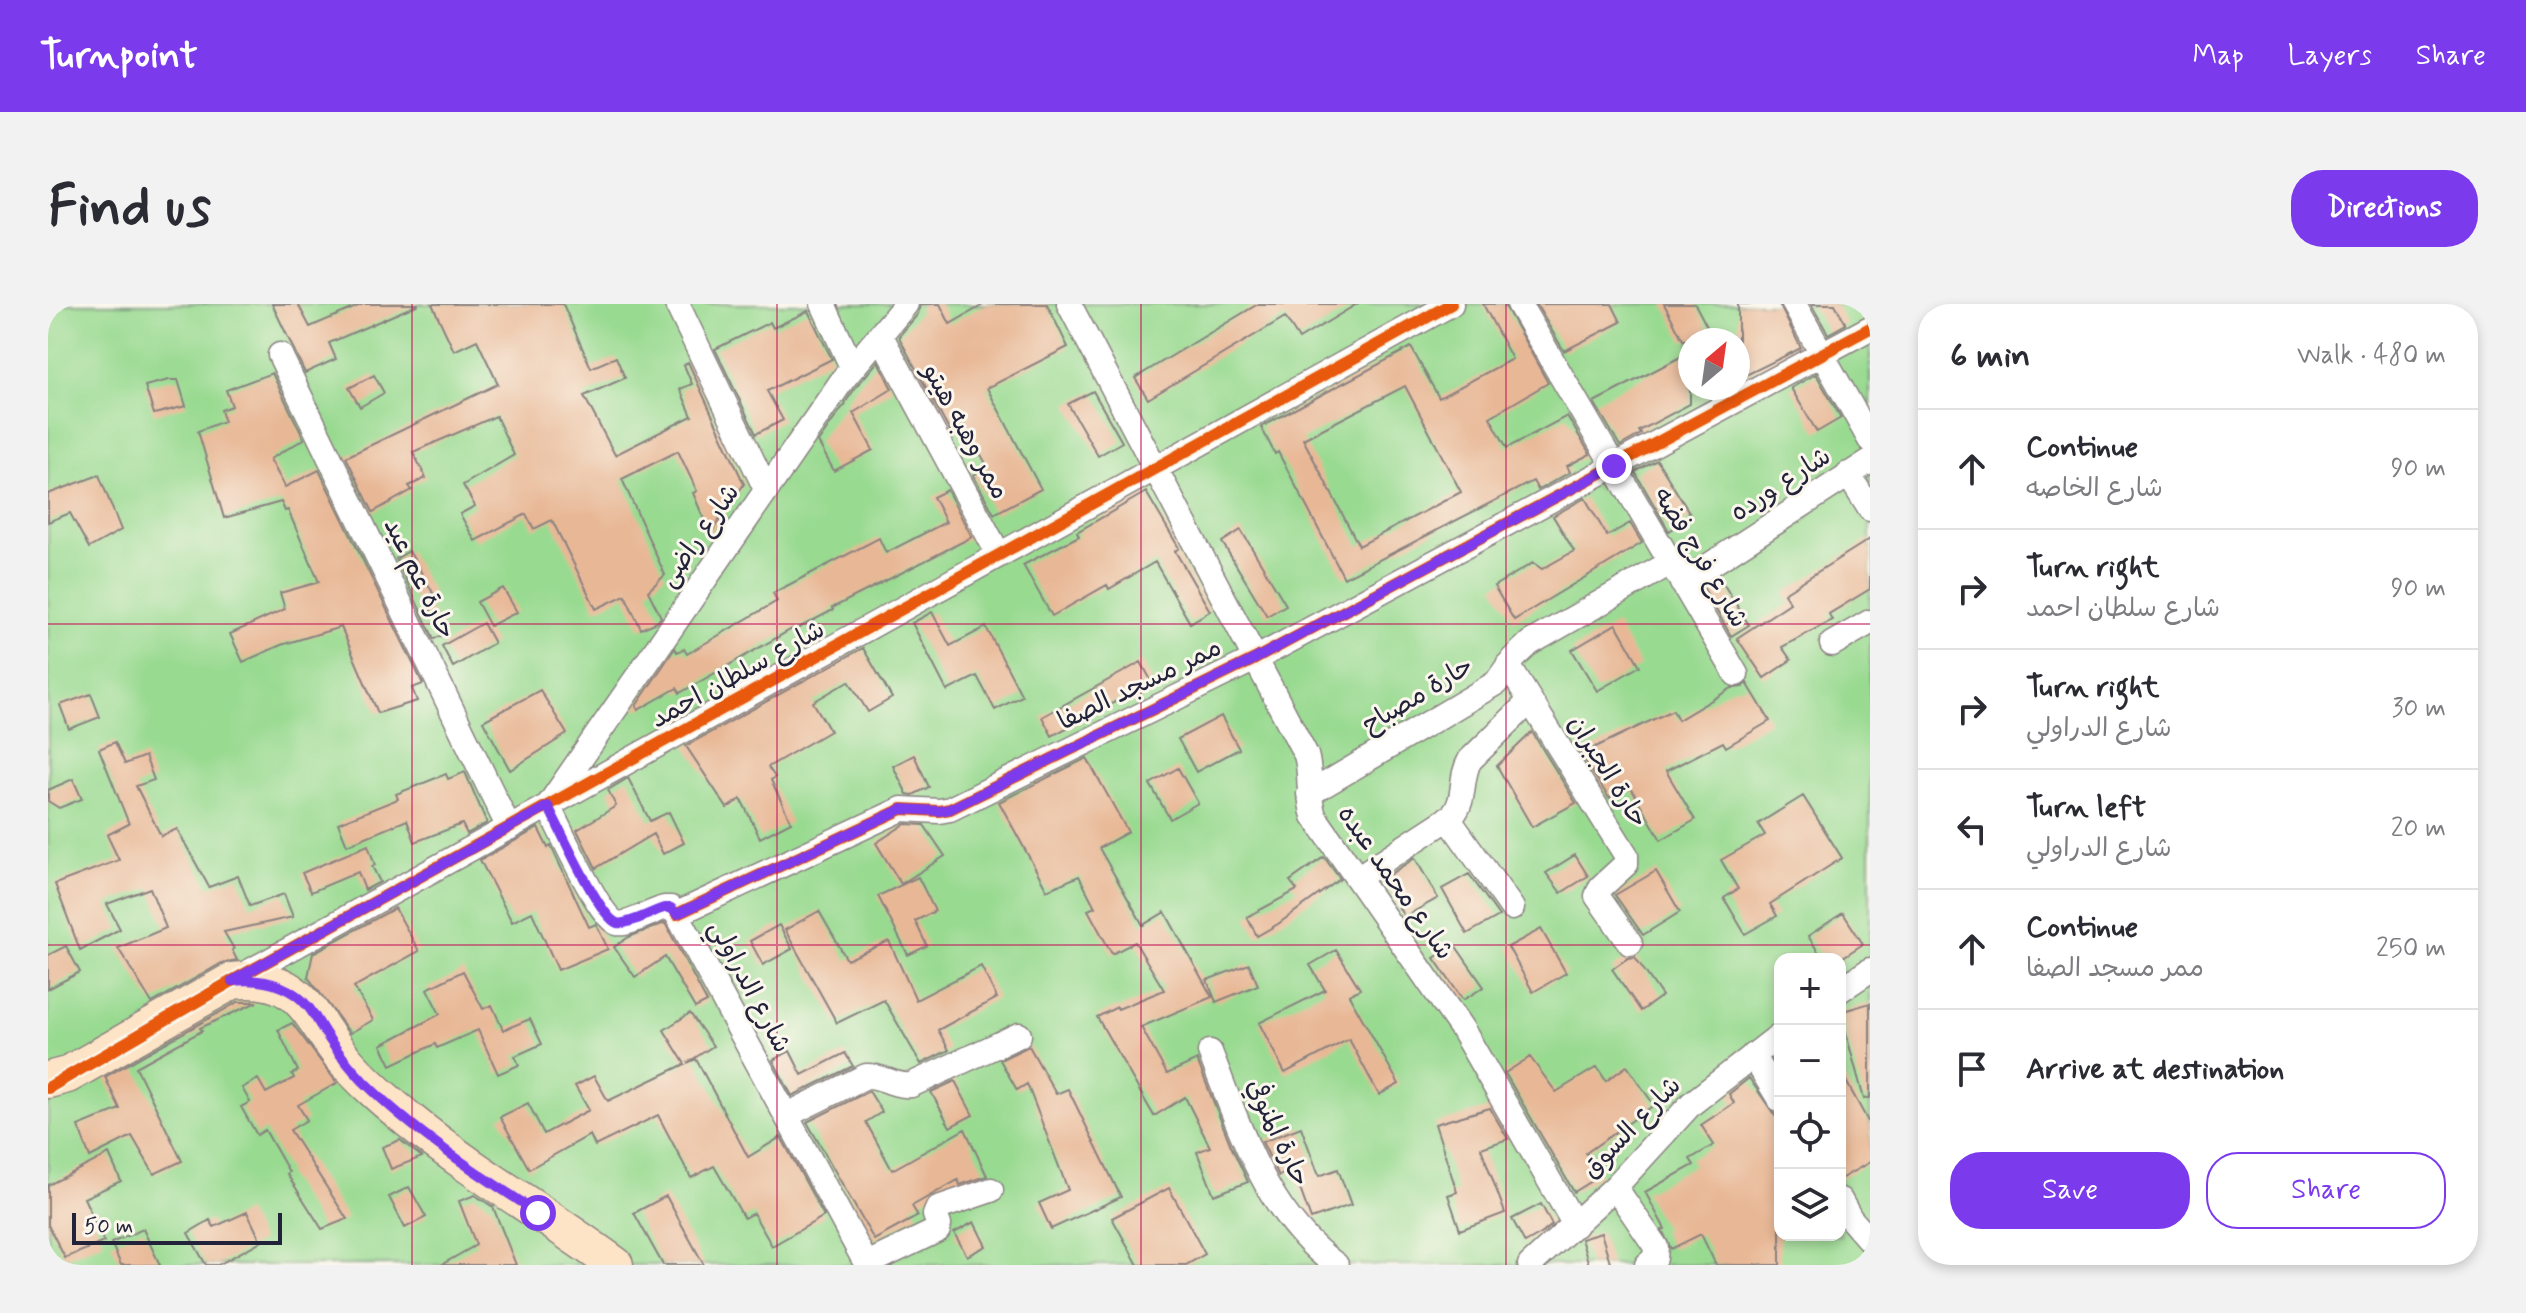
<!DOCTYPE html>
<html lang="en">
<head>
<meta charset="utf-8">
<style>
  body { margin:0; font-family:Mynerve,"Playpen Sans Arabic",sans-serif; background:#f2f2f3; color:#2b2b33 }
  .controls { position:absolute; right:24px; bottom:24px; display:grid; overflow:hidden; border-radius:16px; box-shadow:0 4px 12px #0003 }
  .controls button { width:72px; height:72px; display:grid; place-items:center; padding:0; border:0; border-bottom:2px solid #e1e1e2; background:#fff; color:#2b2b33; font:40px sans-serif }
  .compass { position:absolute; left:1630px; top:24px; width:72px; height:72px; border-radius:50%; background:#fff; box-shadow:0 4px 12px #0003; rotate:29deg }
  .scale { position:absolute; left:24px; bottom:20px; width:210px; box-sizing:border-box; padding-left:8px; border:4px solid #22223b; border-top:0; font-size:22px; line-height:28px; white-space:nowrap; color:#22223b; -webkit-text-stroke:6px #fbf7ec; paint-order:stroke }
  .stop { position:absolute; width:24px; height:24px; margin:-18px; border:6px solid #7c3aed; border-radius:50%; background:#fff }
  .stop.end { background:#7c3aed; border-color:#fff; box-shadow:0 2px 8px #0008 }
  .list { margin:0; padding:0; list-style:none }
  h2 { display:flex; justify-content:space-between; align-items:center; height:104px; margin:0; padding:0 32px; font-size:34px }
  h2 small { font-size:26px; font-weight:400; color:#7c7c81 }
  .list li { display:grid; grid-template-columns:52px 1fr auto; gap:24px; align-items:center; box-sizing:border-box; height:120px; padding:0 32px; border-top:2px solid #e1e1e2 }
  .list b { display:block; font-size:30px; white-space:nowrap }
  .list p { margin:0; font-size:26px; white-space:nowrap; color:#7c7c81 }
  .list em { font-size:26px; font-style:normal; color:#7c7c81 }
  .actions { display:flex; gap:16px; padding:24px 32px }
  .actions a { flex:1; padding:18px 0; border:2px solid #7c3aed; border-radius:32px; text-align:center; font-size:28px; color:#7c3aed }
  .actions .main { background:#7c3aed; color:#fff }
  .icon { flex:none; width:44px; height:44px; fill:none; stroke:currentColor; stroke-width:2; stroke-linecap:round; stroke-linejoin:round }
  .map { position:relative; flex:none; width:1822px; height:961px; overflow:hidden; border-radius:32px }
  header { display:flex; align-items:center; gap:48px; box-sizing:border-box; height:112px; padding:0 40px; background:#7c3aed; color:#fff }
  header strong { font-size:38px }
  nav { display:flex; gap:44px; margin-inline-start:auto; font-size:28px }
  .intro { display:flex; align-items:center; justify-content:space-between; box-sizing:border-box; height:192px; padding:0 48px }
  h1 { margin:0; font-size:56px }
  .button { padding:20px 36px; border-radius:32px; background:#7c3aed; color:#fff; font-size:28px; font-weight:700 }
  main { display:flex; gap:48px; padding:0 48px }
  aside { flex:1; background:#fff; border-radius:32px; box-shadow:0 4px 12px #0003 }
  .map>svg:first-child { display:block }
  .green { fill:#99da91; stroke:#5e7e66; stroke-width:2; fill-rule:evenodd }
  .building { fill:#e8b896; fill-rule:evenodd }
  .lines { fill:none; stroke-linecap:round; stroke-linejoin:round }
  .street-casing { stroke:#8a8280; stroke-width:27 }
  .secondary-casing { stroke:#8a8280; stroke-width:39 }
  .street { stroke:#fff; stroke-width:24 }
  .secondary { stroke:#fee4c6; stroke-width:36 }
  .cycleway-casing { stroke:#fbf7ec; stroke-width:17 }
  .cycleway { stroke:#e8590c; stroke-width:12 }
  .route { stroke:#7c3aed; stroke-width:10 }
  .grid { fill:none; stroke:#c2185b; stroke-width:2; stroke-opacity:0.55 }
  .labels { text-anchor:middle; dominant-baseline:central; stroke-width:6; stroke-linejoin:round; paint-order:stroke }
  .street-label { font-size:26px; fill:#22223b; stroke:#fbf7ec }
</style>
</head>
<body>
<header>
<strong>Turnpoint</strong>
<nav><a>Map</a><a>Layers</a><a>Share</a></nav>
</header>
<div class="intro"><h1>Find us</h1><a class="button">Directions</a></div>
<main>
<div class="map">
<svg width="1822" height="961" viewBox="0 0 1822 961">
  <rect width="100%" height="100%" fill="#fbf7ec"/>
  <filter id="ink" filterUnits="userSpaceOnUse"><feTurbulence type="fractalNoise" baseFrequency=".0125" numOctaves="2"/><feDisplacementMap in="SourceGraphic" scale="16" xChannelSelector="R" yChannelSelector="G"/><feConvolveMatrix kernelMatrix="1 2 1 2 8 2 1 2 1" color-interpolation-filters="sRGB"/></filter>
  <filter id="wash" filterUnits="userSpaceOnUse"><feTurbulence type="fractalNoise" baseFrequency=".006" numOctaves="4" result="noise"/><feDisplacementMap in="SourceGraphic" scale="32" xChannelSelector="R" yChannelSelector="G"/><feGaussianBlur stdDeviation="1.8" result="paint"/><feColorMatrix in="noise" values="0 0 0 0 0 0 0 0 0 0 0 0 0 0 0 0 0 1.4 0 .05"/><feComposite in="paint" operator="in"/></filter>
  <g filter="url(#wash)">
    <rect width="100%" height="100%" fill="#f1e1c4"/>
    <path class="green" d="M0,0H1822V961H0ZM1642,36H1690V84H1642ZM1732,655H1792V931H1732Z"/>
    <g id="blocks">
      <path class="building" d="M224,0H250L262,23L315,0H371L281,39L288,55L257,69Z
        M384,0H515L543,64L568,53L577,74L536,92L567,151L644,112L632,85L644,80L636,61L640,58L696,180L662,230L645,189L649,187L630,147L574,175L617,271L600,287L613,313L609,318L593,325L577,291L548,305L504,216L486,225L478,210L427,237L412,210L427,202L415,181L466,151L448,112L365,148L378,174L361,182L364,186L325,208L298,153L450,80L429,36L406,47Z
        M873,0H892L902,20L937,0H999L1020,43L939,84L993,185L946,210L925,171L940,163L916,121L902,128L853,37L851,32L870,10Z
        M1210,0H1309L1251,35L1237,13L1100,95L1087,74Z
        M1435,0H1456L1500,79L1442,113L1459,144L1519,112L1542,150L1519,162L1522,168L1490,186L1485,177L1296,274L1230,148L1227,150L1213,123L1363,43L1391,94L1464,55ZM1357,82L1413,188L1311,242L1255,135Z
        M1488,0H1564L1573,18L1516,47Z
        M1616,0H1647L1666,36H1635Z
        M1690,0H1731L1753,44L1690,75Z
        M1763,0H1787L1798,20L1780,30Z
        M760,7L784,55L719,87L735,116L708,130L667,45L722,18L725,24Z
        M1642,48V100L1591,127L1593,130L1572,142L1546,98Z
        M830,57L844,85L805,109L825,146L786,167L770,138L794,104L798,101L797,99L808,83Z
        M224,69L256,135L222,155L237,183L271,166L375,380L364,384L369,397L330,409L293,323L233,341L195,358L182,330L237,305L232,289L271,278L240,206L237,207L233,198L176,214L150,127L176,117L173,106L184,102L178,86Z
        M1768,70L1793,114L1769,128L1743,84Z
        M326,71L336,89L312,103L301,84Z
        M121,76H130L138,102L106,110L97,82Z
        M1045,87L1074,138L1050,152L1020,100Z
        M1609,156L1644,213L1621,227L1587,168Z
        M51,171L73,226L41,244L22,209L0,218V190Z
        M899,186L924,233L784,304L785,306L745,327L744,325L632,389L629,384L590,406L588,402L627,344L629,348L636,345L639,350L729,297L725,289L831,234L838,249L898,218L885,193Z
        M1098,188L1131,244L1127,247L1162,307L1142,319L1107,258L1061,285L1059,281L1004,312L975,261L1031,232L1029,228Z
        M1537,194L1559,232L1582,219L1594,239L1466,316L1446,282L1485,259L1494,265L1526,247L1505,212Z
        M1193,226L1238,301L1219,312L1174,238Z
        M1822,235V285L1781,310L1784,316L1734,343L1743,356L1716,374L1689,334L1742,299L1736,289Z
        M361,247L385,289L376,295L397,330L386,335L348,255Z
        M1671,273L1701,321L1683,332L1655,283Z
        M455,284L469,308L442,322L429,298Z
        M884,308L902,342L938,323L974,392L947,406L929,372L899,387L864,319Z
        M435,319L446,339L405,363L394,342Z
        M1568,320L1592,362L1549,387L1524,346Z
        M815,344L844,394L820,408L801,377L765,398L782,427L720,463L727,473L723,476L743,518L712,534L693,495L679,504L638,442Z
        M1093,358L1104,378L1004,432L994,413Z
        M1699,379L1722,417L1678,443L1675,438L1618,467L1647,516L1613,536L1583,484L1561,494L1533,450L1625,406L1630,416L1684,384L1695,383Z
        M492,386L519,430L462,466L435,417Z
        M43,390L52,413L21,425L12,401Z
        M1173,412L1191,445L1148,468L1130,435Z
        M1484,428L1528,499L1484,523L1449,462Z
        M67,438L77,460L97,452L106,476L88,482L113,532L129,525L161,583L190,572L202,602L236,590L245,613L176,628L186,645L184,646L189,656L174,659L104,699L70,644L118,624L102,584L59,600L72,625L32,646L7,580L71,556L59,531L81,520L51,445Z
        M866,451L881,483L865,491L859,490L845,462Z
        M1039,454L1080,528L1051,544L1095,621L1117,608L1164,693L1093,723L1119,770L1149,756L1183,842L1200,878L1166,891L1149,848L1162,843L1137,793L1106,812L1049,713L1069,703L1070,705L1116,686L1087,638L1064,650L1040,606L1047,603L1031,572L999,586L951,498Z
        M1130,464L1150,499L1122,515L1102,480Z
        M417,468L439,519L419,530L414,520L367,538L359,516L299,541L290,519L350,495L348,490L398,470L400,475Z
        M580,474L602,517L621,508L636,539L615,550L605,530L548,564L529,526L568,502L560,486Z
        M25,475L34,495L11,504L0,497V486Z
        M1755,492L1794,554L1722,600L1729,612L1697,630L1676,594L1690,585L1673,556L1717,531L1710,520Z
        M857,520L876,521L897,552L853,580L828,539Z
        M490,524L500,544L503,542L541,623L548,620L560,645L510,666L484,608L464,618L432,556Z
        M320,541L327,561L324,562L332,578L317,586L310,568L263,588L254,569Z
        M1527,551L1540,572L1513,589L1498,569Z
        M1276,553L1292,575L1230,620L1209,632L1199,613L1249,586L1242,577Z
        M1367,554L1390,594L1356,613L1335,575Z
        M1608,567L1632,608L1595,631L1567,591Z
        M1421,570L1451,612L1419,630L1394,585Z
        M870,573L887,607L867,617L879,642L860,651L830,592Z
        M347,604L371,647L306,683L325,716L302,729L260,673L265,649Z
        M771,607L799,656L841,637L868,696L933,662L949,694L890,726L901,746L873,760L836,696L789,719L737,626Z
        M1795,609L1815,640L1792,655H1775L1760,632Z
        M617,619L659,698L647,704L617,653L587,673L566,643L581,633Z
        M731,621L744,645L715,661L702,637Z
        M1493,625L1518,669L1485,688L1460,643Z
        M1407,641L1436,683L1415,696L1386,654Z
        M18,642L32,668L0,685V651Z
        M1288,646L1312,685L1301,691L1351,780L1331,791L1301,735L1237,769L1211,719L1277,686L1262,661Z
        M1587,653L1614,692L1593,707L1564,665L1580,654Z
        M1201,660L1210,681L1168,698L1159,676Z
        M415,667L435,705L444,701L455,726L482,715L494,740L467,752L471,761L450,770L430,726L389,744L387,740L343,761L333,741L392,710L379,685Z
        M190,698H209L152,724L154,727L88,763L134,857L106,870L84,832L42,853L30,822L72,805L57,773Z
        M1822,699V794L1816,795L1792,708Z
        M642,709L665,742L639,759L648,755L700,853L733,833L776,912L724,942L705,909L696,914L666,862L643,874L610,811L547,842L542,831L481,865L452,813L480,799L496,830L541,806L527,782L546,772L560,797L637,760L616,726Z
        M244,719L289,779L250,801L259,816L242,826L299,915L274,925L239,870L241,868L217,826L209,831L193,803L202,798L194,784L210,775L218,789L246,774L244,770L250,767L230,726Z
        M981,742L1008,790L1020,785L1073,893L1003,925L991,899L1020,886L979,780L969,786L952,756Z
        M742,747L754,771L797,749L805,762L744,792L725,756Z
        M1482,753L1508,788L1549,763L1558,777L1579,762L1606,801L1538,849L1552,872L1526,888L1457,769Z
        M1792,766L1822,821V858L1792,875Z
        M1701,774L1732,819V961H1668L1653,930L1623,945L1614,926L1617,925L1597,888L1646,861L1642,855L1666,841L1653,821L1686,799L1681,790Z
        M907,777L925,811L902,823L883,788Z
        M821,787L834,808L818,818L844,866L917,825L939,872L912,881L910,876L864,902L870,912L826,936L759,818Z
        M1442,804L1460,835L1433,844L1457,909L1412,926L1400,891L1409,888L1387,820Z
        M1253,823L1271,872L1290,865L1303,901L1263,915L1245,866L1231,872L1214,838Z
        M352,836L374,853L343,865L334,843Z
        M61,850L73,877L36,894L56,938L17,954L0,921V881Z
        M361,883L378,913L357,924L341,893Z
        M1121,884L1157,950L1138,961H1090L1064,914Z
        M427,891L445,903L468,961H393L428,941L411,897Z
        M618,892L656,961H615L586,909Z
        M1493,900L1504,921L1493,930L1477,939L1464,915Z
        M199,908L213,937L170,961H158L140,929L162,916L166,923Z
        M926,918L938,942L919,952L906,929Z
        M95,925L112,961H73L63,939Z
        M1553,929L1563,961H1541L1533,935Z"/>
    </g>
  </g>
  <g filter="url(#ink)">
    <use href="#blocks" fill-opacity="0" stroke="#8a8280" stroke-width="2"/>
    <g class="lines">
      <defs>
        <path id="street" d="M629,0L718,185
          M775,0L804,63
          M1021,0L1258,451C1264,472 1259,492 1266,512L1414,725L1527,921
          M1471,0L1688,370
          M1746,0L1822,136
          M833,32L951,251
          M232,51L461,524
          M1800,170L1822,205
          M1634,279L1822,157
          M1784,340L1822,318
          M1460,361L1578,551V560L1553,583L1549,592L1582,639
          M1261,490L1448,379L1465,355L1482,339L1622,259
          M1400,514L1464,604
          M1309,574L1404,512C1419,496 1411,474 1422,456L1482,397
          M629,610L854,505L891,507L902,505L1207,355L1822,24
          M190,674L1403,0
          M1792,686L1822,666
          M1162,748C1193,826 1217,909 1288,961
          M1705,751L1732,796
          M739,811L818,772C834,771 846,783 863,781L971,731
          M1567,883L1608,943L1607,954L1599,961
          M1792,896L1802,914L1822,937
          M819,960L890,926L891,921L887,911L890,904L943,886
          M819,961L629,610L623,604H616C605,607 579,622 569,619C551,613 511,523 500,502L796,74L858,0
          M1482,961L1567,883L1643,800L1732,731"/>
        <path id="secondary" d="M0,776L19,771L184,677C254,669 259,710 295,754C315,778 338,797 362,817C428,871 500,911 567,961"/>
      </defs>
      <use href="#street" class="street-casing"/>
      <use href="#secondary" class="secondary-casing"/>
      <use href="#street" class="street"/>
      <use href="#secondary" class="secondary"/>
      <defs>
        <path id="cycleway" d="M629,610L854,505L891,507L902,505L1207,355L1822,24
          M0,784L184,677L1403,0"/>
      </defs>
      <use href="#cycleway" class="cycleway-casing"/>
      <use href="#cycleway" class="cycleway"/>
    </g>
  </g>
  <g class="lines" filter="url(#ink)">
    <path class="route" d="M490,909C430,870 366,828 315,777C301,762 288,746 277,729C268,715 262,701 248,691C228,677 207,675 184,677L500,502C511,523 551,613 569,619C579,622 605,607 616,604H623L629,610L854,505L891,507L902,505L1207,355L1566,162"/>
  </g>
  <path class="grid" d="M364,0V961M729,0V961M1093,0V961M1458,0V961M0,320H1822M0,641H1822"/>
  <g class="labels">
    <g class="street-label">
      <text transform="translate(917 128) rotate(61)">ممر وهبه هيتو</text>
      <text transform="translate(1733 181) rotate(-33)">شارع ورده</text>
      <text transform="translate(652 232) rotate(-55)">شارع راضى</text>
      <text transform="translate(1652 254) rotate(59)">شارع فرج فضه</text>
      <text transform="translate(371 275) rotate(64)">حارة عم عيد</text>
      <text transform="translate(690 371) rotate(-29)">شارع سلطان احمد</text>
      <text transform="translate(1092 381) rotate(-26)">ممر مسجد الصفا</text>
      <text transform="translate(1370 392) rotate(-31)">حارة مصباح</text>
      <text transform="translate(1559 468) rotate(58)">حارة الجبران</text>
      <text transform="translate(1347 579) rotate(55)">شارع محمد عبده</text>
      <text transform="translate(701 683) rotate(62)">شارع الدراولي</text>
      <text transform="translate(1584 824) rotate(-46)">شارع السوق</text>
      <text transform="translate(1229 829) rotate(65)">حارة المنوفي</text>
    </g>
  </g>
</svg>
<div class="controls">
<button>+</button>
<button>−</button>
<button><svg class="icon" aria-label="locate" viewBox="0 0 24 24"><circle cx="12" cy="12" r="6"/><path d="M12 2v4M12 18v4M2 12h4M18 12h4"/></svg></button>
<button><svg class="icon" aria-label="layers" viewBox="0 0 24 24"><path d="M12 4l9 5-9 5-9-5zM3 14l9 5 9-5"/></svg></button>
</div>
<svg class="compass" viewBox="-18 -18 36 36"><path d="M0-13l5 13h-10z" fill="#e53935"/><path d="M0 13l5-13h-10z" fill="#7c7c81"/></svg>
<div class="scale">50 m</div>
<div class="stop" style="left:490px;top:909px"></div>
<div class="stop end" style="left:1566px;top:162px"></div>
</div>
<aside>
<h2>6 min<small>Walk · 480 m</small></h2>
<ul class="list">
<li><svg class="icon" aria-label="ahead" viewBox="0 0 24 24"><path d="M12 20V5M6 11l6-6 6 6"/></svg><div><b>Continue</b><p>شارع الخاصه</p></div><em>90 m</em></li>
<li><svg class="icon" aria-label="right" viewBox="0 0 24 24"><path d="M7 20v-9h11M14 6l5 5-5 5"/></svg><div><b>Turn right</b><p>شارع سلطان احمد</p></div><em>90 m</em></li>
<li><svg class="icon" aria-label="right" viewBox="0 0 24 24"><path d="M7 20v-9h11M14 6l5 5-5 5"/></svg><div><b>Turn right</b><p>شارع الدراولي</p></div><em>30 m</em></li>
<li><svg class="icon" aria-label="left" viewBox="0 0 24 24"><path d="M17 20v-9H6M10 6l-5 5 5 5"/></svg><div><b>Turn left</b><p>شارع الدراولي</p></div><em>20 m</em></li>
<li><svg class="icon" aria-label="ahead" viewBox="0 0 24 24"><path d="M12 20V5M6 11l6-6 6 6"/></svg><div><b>Continue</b><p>ممر مسجد الصفا</p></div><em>250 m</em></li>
<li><svg class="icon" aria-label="arrive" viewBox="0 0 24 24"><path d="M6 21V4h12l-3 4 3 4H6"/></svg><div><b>Arrive at destination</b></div></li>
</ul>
<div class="actions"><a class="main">Save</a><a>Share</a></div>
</aside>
</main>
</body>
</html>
